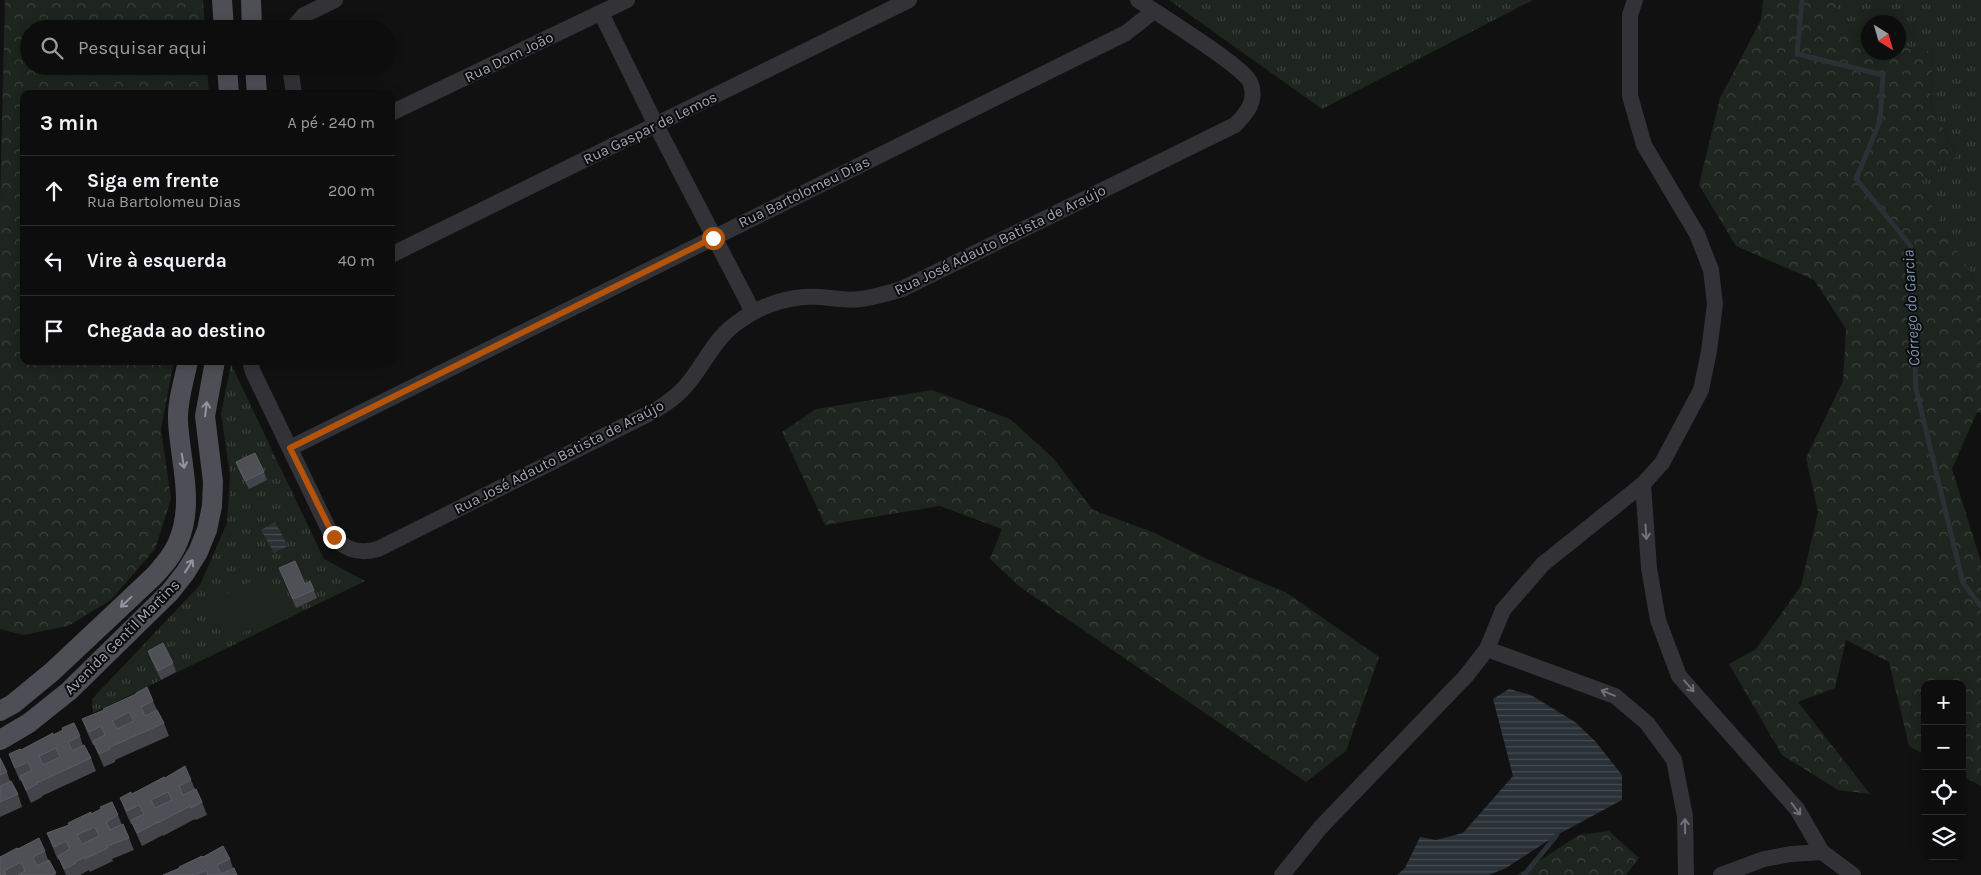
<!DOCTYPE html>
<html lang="pt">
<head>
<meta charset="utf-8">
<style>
  body { margin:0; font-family:Karla,sans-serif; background:#161617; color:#f1f3f6 }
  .controls { position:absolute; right:15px; bottom:15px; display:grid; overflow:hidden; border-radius:10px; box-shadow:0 2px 12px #0003 }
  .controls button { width:45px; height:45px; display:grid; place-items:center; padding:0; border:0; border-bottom:1px solid #2d2d2e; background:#0d0d0e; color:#f1f3f6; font:25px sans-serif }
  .compass { position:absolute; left:1861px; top:15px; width:45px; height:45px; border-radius:50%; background:#0d0d0e; box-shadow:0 2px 12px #0003; rotate:143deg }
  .stop { position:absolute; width:15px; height:15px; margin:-11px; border:4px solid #b45309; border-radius:50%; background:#fff }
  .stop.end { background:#b45309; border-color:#fff; box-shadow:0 1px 5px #0008 }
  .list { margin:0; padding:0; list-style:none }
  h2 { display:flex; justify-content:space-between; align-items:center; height:65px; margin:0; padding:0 20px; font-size:21px }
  h2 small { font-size:16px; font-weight:400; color:#9a9c9e }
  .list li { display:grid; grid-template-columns:32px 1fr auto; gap:15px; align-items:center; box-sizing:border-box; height:70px; padding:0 20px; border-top:1px solid #2d2d2e }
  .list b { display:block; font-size:19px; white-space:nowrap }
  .list p { margin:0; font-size:16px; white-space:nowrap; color:#9a9c9e }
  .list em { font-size:16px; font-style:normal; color:#9a9c9e }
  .icon { flex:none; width:28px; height:28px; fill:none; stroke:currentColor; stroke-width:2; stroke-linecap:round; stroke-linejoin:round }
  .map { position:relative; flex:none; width:1981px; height:875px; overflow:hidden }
  .search { position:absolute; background:#0d0d0e; box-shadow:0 2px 12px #0003; left:20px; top:20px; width:375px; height:55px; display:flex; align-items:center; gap:12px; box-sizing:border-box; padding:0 18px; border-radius:28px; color:#9a9c9e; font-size:19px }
  .panel { position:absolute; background:#0d0d0e; box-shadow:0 2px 12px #0003; left:20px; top:90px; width:375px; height:275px; border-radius:10px }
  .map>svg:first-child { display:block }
  .grass { fill:url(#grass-tufts) }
  .forest { fill:url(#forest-crowns) }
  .garden { fill:#1d251e }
  .water { fill:url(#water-rules) }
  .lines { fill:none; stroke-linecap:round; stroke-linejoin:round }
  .stream { stroke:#293137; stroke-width:5 }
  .minor { stroke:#323237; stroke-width:16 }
  .major { stroke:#4e4f56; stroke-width:20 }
  .wall { fill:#44454a }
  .building { fill:#4e5055; stroke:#5b5d64; fill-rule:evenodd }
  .oneway { stroke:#9195a0 }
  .oneway2 { stroke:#70727b }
  .route { stroke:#b45309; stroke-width:6 }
  .labels { text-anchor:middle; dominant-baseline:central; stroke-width:4; stroke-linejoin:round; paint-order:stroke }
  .street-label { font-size:15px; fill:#a2a6b3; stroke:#0c0c0d }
  .water-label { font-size:16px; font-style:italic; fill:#7893af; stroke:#0c0c0d }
</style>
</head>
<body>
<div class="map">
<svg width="1981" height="875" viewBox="0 0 1981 875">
  <defs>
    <pattern id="grass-tufts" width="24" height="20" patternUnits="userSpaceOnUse" patternTransform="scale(1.25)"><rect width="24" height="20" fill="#1d251e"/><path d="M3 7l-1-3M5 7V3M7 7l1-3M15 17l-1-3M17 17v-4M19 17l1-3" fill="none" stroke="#3b423c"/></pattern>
    <pattern id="forest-crowns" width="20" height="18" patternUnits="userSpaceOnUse" patternTransform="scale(1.25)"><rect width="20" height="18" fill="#1d251e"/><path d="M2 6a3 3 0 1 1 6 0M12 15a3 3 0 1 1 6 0" fill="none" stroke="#3b423c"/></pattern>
    <pattern id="water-rules" width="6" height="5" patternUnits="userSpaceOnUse" patternTransform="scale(1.25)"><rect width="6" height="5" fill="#293137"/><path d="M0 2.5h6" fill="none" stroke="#454c52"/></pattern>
  </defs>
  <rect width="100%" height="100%" fill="#111112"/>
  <path class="grass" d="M1169,0H1533L1322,109Z
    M1839,0H1981V292L1918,182L1957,156L1930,103L1933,51L1899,47L1898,22H1868V43L1834,17Z
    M231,364L324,559L365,581L93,713L92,699L200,585L227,523L230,476L221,414Z"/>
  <path class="forest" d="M5,0H203L205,29H29V66H207L209,94H24V361H174L161,429L171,499L155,549L111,600L68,626L23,635L0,629V202Z
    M1763,0H1839L1834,17L1868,43V52H1898L1899,47L1933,51L1930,103L1957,156L1919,183L1981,292V413L1977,412L1952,469L1981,562V786L1962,776V684H1925V755L1909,746L1889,662L1846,640L1835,688L1798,702L1870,794L1838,790L1782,755L1729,664L1756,649L1801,586L1818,512L1806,458L1843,381L1846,329L1814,280L1736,246L1699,185L1720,98L1761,20Z
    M932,390L1010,419L1053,458L1093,510L1155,533L1207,559L1287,593L1379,657L1346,751L1306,782L1020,587L990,559L1002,529L940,506L825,525L782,432L816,409Z
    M1609,831L1639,858L1626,875H1517L1579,835Z"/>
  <path class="garden" d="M268,573L287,611L227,641L208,603Z"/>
  <path class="water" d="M275,522L288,546L274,553L261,530Z
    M1509,689L1531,695L1575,722L1595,741L1622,775V800L1557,835L1506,868L1489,875H1397L1405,868L1420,837L1436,840L1463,833L1513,776L1493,699Z"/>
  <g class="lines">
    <path class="stream" d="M1802,0L1797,54L1883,75L1880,121L1856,179L1910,245L1916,389L1963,583L1981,606
      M1524,875L1557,835"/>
    <path class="minor" d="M601,13L656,125L753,312
      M292,29L304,15L335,0
      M290,66L294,94
      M391,113L627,0
      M391,255L909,0
      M250,361L253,372L330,532C341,548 358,555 378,549L656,410C669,402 681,393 690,381C707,359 717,335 741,320C763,304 793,295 820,297C834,298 847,301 861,299C875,297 889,293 902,289L1235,125C1247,113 1258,100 1250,82C1243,66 1158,14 1138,0
      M290,448L1126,33L1154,11
      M1643,484L1649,568L1658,620L1679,676L1797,809L1822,852L1853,875
      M1487,649L1615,696L1647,723L1674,760L1685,816L1686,875
      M1282,875L1320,828L1466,676L1487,649L1503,610L1543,564L1643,484L1662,463L1701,390L1709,351L1715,304L1711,270L1697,234L1644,145L1630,96V15L1635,0
      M1721,875L1764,859L1791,854L1822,852"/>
    <path class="major" d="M222,0L224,29
      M251,0L252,29
      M227,66L229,94
      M255,66L257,94
      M0,711L13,704L53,671L154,576C163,566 173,555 178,542C195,503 180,462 178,421C177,401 184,381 188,361
      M0,740L29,723L69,691L170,592L185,573L198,552L207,530L212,506L213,482L205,416L215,361"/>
  </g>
  <path class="wall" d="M236,462L264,472L267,480L249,489L239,470Z
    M279,568L314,590L317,598L296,608Z
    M148,651L173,663L176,672L161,680L151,659Z
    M153,701L157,710L164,723L169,736L115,760V762L104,767L94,745H93L87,732L82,719Z
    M53,735L80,736L83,746L91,758L96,771L42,796V797L31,803L21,780L20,781L14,767L9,754L21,750Z
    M0,759L7,772L10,781L18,794L22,807L0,817Z
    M165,778L191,780L195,789L202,802L207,815L196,820L195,819L163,836V835L142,846L132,824H131L125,811L120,798L132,794Z
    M91,814L118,815L122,825L129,838L134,850L112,859L113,861L90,872L89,870L80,875H66L59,859L58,860L52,846L47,833L69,825Z
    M18,849L45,851L48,860H49L56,875H0Z
    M203,857L230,859L233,868L237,875H163L180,868Z"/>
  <path class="building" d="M255,453L264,472L245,481L236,462Z
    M295,561L305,584L310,581L314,590L293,599L279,568Z
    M163,643L173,663L158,671L148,651Z
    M147,687L153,701L141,707L145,716L157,710L164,723L110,747V749L99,754L93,741L105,735L101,726L89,732L82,719L104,710L103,709L136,694V693ZM129,712L134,721L117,729L112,721Z
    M74,723L80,736L68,742L72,751L84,745L91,758L37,783V784L26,790L20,776L32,770L28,762L15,768L9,754L20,749L21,750L53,733V735L63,730L62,728ZM56,748L60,757L43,765L39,756Z
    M0,758L7,772L0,775Z
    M185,766L191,780L179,786L183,795L196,789L202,802L191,808L190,806L158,823V822L137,833L131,820L144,814L139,805L127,811L120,798L131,792L132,794L164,777L165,778ZM168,792L172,800L155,808L151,800Z
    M11,781L18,794L0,802V786Z
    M112,802L118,815L106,822L110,830L123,824L129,838L107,846L108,848L85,859V857L75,862L76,863L64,869L58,856L70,849L66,841L54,847L47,833L69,825L68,823L91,812V814L101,809L100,807ZM95,827L99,836L82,844L77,835Z
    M39,838L45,851L33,857L37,866L49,860L56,873L52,875H18L25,871L21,862L4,871L6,875H0V857L17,848L18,849Z
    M223,846L230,859L217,865L221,874L234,868L237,875H208L206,870L196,875H163L180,868L179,867L202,856L203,857Z"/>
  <defs><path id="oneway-shaft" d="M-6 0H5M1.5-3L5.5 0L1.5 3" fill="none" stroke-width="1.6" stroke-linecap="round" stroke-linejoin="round" transform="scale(1.25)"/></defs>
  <g class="oneway">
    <use href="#oneway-shaft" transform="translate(206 409) rotate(-83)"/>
    <use href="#oneway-shaft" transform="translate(183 461) rotate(80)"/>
    <use href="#oneway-shaft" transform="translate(189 566) rotate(-58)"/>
    <use href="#oneway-shaft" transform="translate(126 602) rotate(137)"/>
  </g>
  <g class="oneway2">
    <use href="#oneway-shaft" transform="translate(1646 532) rotate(86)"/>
    <use href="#oneway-shaft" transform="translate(1689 686) rotate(49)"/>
    <use href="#oneway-shaft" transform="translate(1608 693) rotate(-158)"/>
    <use href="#oneway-shaft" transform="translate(1796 809) rotate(53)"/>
    <use href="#oneway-shaft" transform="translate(1685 826) rotate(-91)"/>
  </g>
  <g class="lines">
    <path class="route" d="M334,537L290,448L713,238"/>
  </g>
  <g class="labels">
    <g class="street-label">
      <text transform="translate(509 57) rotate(-26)">Rua Dom João</text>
      <text transform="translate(650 128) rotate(-26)">Rua Gaspar de Lemos</text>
      <text transform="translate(804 192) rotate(-26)">Rua Bartolomeu Dias</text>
      <text transform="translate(1000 240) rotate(-26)">Rua José Adauto Batista de Araújo</text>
      <text transform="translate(559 457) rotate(-27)">Rua José Adauto Batista de Araújo</text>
      <text transform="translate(122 637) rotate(-45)">Avenida Gentil Martins</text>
    </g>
    <g class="water-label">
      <text transform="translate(1911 308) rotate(-93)">Córrego do Garcia</text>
    </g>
  </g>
</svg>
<div class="controls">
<button>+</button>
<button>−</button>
<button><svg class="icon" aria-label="locate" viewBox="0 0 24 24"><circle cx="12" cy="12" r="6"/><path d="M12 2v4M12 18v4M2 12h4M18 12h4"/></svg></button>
<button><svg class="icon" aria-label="layers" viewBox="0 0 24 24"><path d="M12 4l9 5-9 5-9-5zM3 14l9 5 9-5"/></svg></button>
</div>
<svg class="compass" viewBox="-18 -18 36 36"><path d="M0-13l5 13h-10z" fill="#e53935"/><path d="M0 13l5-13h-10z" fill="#9a9c9e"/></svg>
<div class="stop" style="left:713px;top:238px"></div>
<div class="stop end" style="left:334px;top:537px"></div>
<div class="search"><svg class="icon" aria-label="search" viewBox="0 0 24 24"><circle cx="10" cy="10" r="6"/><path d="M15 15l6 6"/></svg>Pesquisar aqui</div>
<section class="panel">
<h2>3 min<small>A pé · 240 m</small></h2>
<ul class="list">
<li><svg class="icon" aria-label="ahead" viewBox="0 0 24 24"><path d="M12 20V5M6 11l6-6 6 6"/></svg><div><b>Siga em frente</b><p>Rua Bartolomeu Dias</p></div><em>200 m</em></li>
<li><svg class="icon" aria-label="left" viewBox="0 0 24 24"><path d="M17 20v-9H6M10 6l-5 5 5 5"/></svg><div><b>Vire à esquerda</b></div><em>40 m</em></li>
<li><svg class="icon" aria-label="arrive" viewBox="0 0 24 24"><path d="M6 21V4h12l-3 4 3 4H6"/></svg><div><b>Chegada ao destino</b></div></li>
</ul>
</section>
</div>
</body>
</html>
